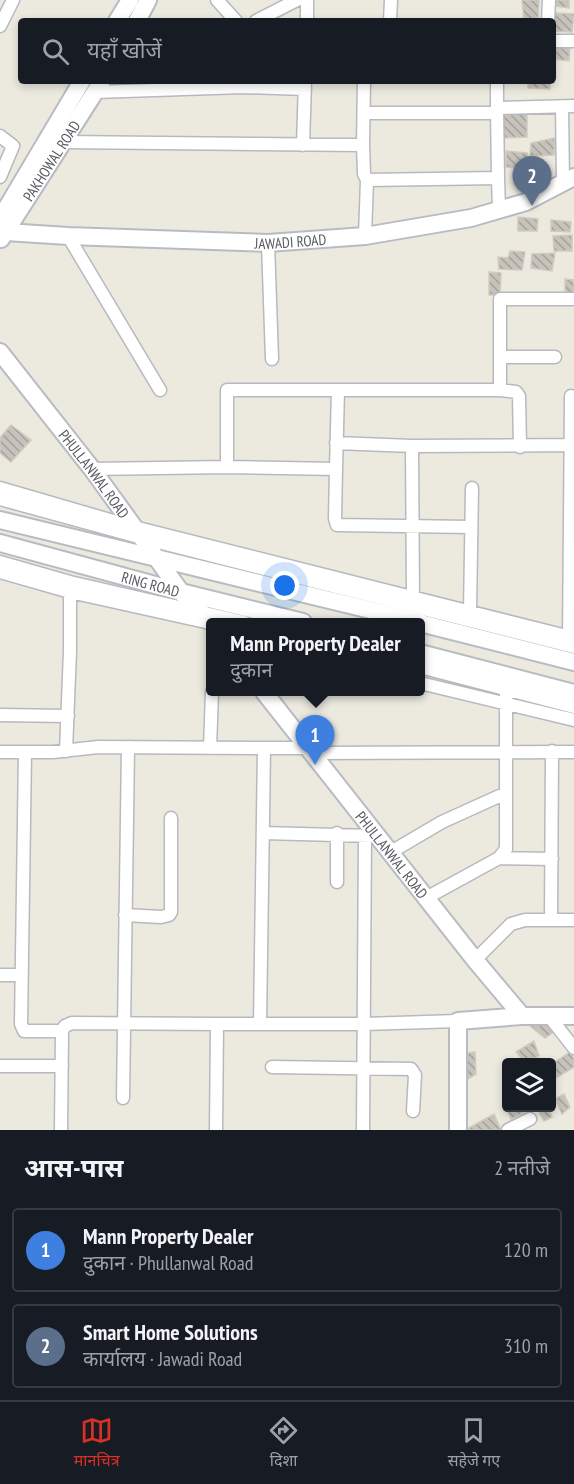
<!DOCTYPE html>
<html lang="hi">
<head>
<meta charset="utf-8">
<style>
  body { margin:0; font-family:"PT Sans Narrow","Noto Sans Devanagari",sans-serif; background:#242831; color:#f1f3f6 }
  .controls { position:absolute; right:18px; bottom:18px; display:grid; overflow:hidden; border-radius:6px; box-shadow:0 3px 9px #0003 }
  .controls button { width:54px; height:54px; display:grid; place-items:center; padding:0; border:0; border-bottom:2px solid #363941; background:#171b24; color:#f1f3f6; font:30px sans-serif }
  .you { position:absolute; left:285px; top:586px; width:21px; height:21px; margin:-15px; border:4px solid #fff; border-radius:50%; background:#1a73e8; box-shadow:0 0 0 9px #1a73e833 }
  .badge { display:grid; place-items:center; width:39px; height:39px; border-radius:50%; background:#d93025; color:#fff; font-size:20px; font-weight:700 }
  .pin { position:absolute; translate:-50% -50px; filter:drop-shadow(0 2px 3px #0008) }
  .pin::after { content:''; position:absolute; top:32px; width:21px; height:18px; background:inherit; clip-path:polygon(0 0,100% 0,50% 100%) }
  .popup { position:absolute; left:206px; top:618px; width:219px; height:78px; box-sizing:border-box; display:grid; place-content:center; border-radius:6px; background:#171b24; filter:drop-shadow(0 2px 4px #0005); font-size:20px; white-space:nowrap; color:#9ea1a6 }
  .popup b { font-size:22px; color:#f1f3f6 }
  .popup::after { content:''; position:absolute; left:50%; top:100%; margin-left:-12px; border:12px solid transparent; border-top-color:#171b24 }
  .list { margin:0; padding:0; list-style:none }
  h2 { display:flex; justify-content:space-between; align-items:center; height:78px; margin:0; padding:0 24px; font-size:26px }
  h2 small { font-size:20px; font-weight:400; color:#9ea1a6 }
  .list li { display:grid; grid-template-columns:39px 1fr auto; gap:18px; align-items:center; box-sizing:border-box; height:84px; margin:0 12px 12px; padding:0 12px; border:2px solid #363941; border-radius:6px }
  .list b { display:block; font-size:22px; white-space:nowrap }
  .list p { margin:0; font-size:20px; white-space:nowrap; color:#9ea1a6 }
  .list em { font-size:20px; font-style:normal; color:#9ea1a6 }
  .icon { flex:none; width:33px; height:33px; fill:none; stroke:currentColor; stroke-width:2; stroke-linecap:round; stroke-linejoin:round }
  .map { position:relative; flex:none; width:574px; height:1130px; overflow:hidden }
  .search { position:absolute; background:#171b24; box-shadow:0 3px 9px #0003; left:18px; right:18px; top:18px; height:66px; display:flex; align-items:center; gap:15px; box-sizing:border-box; padding:0 21px; border-radius:6px; color:#9ea1a6; font-size:22px }
  .sheet { height:270px; background:#171b24 }
  nav { display:flex; justify-content:space-around; align-items:center; box-sizing:border-box; height:84px; border-top:2px solid #363941; background:#171b24; font-size:16px; color:#9ea1a6 }
  nav a { display:grid; justify-items:center; gap:3px }
  nav .on { color:#d93025 }
  .map>svg:first-child { display:block }
  .building { fill:url(#building-back-hatch); stroke:#d0cbbd; stroke-width:1.5 }
  .lines { fill:none; stroke-linecap:round; stroke-linejoin:round }
  .street-casing { stroke:#b7b9bf; stroke-width:15 }
  .secondary-casing { stroke:#b8bbc2; stroke-width:20 }
  .street { stroke:#fff; stroke-width:12 }
  .secondary { stroke:#fff; stroke-width:16 }
  .labels { text-anchor:middle; dominant-baseline:central; stroke-width:4.5; stroke-linejoin:round; paint-order:stroke }
  .street-label { font-size:15px; fill:#585b61; stroke:#fff }
</style>
</head>
<body>
<div class="map">
<svg width="574" height="1130" viewBox="0 0 574 1130">
  <defs>
    <pattern id="building-back-hatch" width="6" height="6" patternUnits="userSpaceOnUse" patternTransform="scale(1.5)"><rect width="6" height="6" fill="#c7c3bc"/><path d="M-1 5l2 2M0 0l6 6M5-1l2 2" fill="none" stroke="#a4a19c"/></pattern>
  </defs>
  <rect width="100%" height="100%" fill="#eceadf"/>
  <path class="building" d="M522,0H539L538,21H524Z
    M556,0H569V8L555,6Z
    M555,13L574,14L572,32L553,31Z
    M570,46L569,61L553,59V47Z
    M528,81H550V89L528,88Z
    M527,114V137L502,138V115Z
    M555,138L554,155L530,156L531,143Z
    M506,151L527,153L530,169L506,167Z
    M518,217L538,219L537,231H518Z
    M551,220L571,222L570,232L551,231Z
    M572,235V251H554L553,236Z
    M510,251L525,252L522,270L499,269L498,257L508,258Z
    M555,253L552,271L531,268L532,254Z
    M489,272L501,273L500,295H489Z
    M565,279L574,280V294L565,295Z
    M11,425L31,440L11,462L0,453V438Z
    M547,1018L555,1031L545,1038L530,1026Z
    M534,1041L539,1056L525,1062L516,1052Z
    M475,1052L476,1074L463,1082V1054Z
    M570,1052L574,1059V1067L556,1078L552,1069V1064Z
    M564,1094L570,1107L562,1114L555,1099Z
    M506,1105V1108H522L525,1112L511,1119L505,1106Z
    M537,1108H548L552,1117L544,1121Z
    M494,1114L501,1130H467V1129Z"/>
  <g class="lines">
    <defs>
      <path id="street" d="M217,0L236,21
        M256,21L297,0
        M307,21V0
        M390,21L391,0
        M548,21L549,0
        M0,26L13,0
        M553,41H574
        M497,81V108L574,106
        M243,87L305,89
        M95,92L243,87V81
        M562,107L563,182
        M364,113H497
        M0,136L13,146L0,177
        M64,142L363,145L364,81
        M303,145L305,81
        M363,145L364,174L367,180L498,178L497,108
        M498,178L499,210
        M68,236L160,390
        M365,236L367,180
        M268,243L272,359
        M500,357H555
        M500,390L516,392L519,396L520,447
        M336,443L412,446L574,445
        M412,446L413,597
        M227,467L336,469L338,390
        M92,469L227,467V390H500V299H574
        M336,469L335,519L337,525L470,527
        M0,488L134,527L574,638
        M0,499L142,538L574,647
        M0,562L70,582L244,622
        M0,572L70,592L210,623
        M470,612L472,488
        M569,645L571,396
        M420,667L574,707
        M420,683L574,720
        M0,715L68,716
        M210,748L212,692
        M66,751L70,651V585
        M0,752H53L98,747L264,748
        M25,752L21,1024L24,1031H62L61,1130
        M311,753L574,752
        M263,833L373,836
        M337,833V882
        M391,852L442,822L506,793
        M499,858L552,859
        M426,898L499,858L506,849V689
        M125,915L161,917L169,915L171,912V818
        M551,920L552,751
        M475,960L511,924L525,920H574
        M0,975H22
        M549,1016L574,1048
        M260,1024L264,748H307
        M62,1031L65,1026L72,1023L217,1024
        M0,1066H62
        M272,1067L411,1069L415,1075L413,1111
        M123,1098L128,747
        M216,1130L217,1024H364L458,1021
        M363,1130L365,835
        M508,1130L530,1119"/>
      <g id="secondary">
        <path d="M117,21L130,0"/>
        <path d="M137,21L148,0"/>
        <path d="M0,219L82,81"/>
        <path id="s1" d="M0,228L6,232L68,236L268,243L365,236L471,218L526,202L574,177"/>
        <path id="s2" d="M1,239L102,81"/>
        <path id="s3" d="M0,352L92,469L181,592L211,622"/>
        <path d="M0,520C140,555 280,587 420,622"/>
        <path id="s4" d="M0,543L181,592L303,622"/>
        <path d="M420,623L574,662"/>
        <path d="M420,653L574,693"/>
        <path id="s5" d="M264,692L475,960L522,1016"/>
        <path d="M458,1130V1021L522,1016H574"/>
      </g>
    </defs>
    <use href="#street" class="street-casing"/>
    <use href="#secondary" class="secondary-casing"/>
    <use href="#street" class="street"/>
    <use href="#secondary" class="secondary"/>
  </g>
  <g class="labels">
    <g class="street-label">
      <text stroke="none"><textPath href="#s2" startOffset="93">PAKHOWAL ROAD</textPath></text>
      <text stroke="none"><textPath href="#s1" startOffset="292">JAWADI ROAD</textPath></text>
      <text stroke="none"><textPath href="#s3" startOffset="154">PHULLANWAL ROAD</textPath></text>
      <text stroke="none"><textPath href="#s4" startOffset="156">RING ROAD</textPath></text>
      <text stroke="none"><textPath href="#s5" startOffset="207">PHULLANWAL ROAD</textPath></text>
    </g>
  </g>
</svg>
<div class="controls">
<button><svg class="icon" aria-label="layers" viewBox="0 0 24 24"><path d="M12 4l9 5-9 5-9-5zM3 14l9 5 9-5"/></svg></button>
</div>
<div class="you"></div>
<div class="pin badge" style="left:315px;top:765px;background:#3f7fe0">1</div>
<div class="popup"><b>Mann Property Dealer</b>दुकान</div>
<div class="pin badge" style="left:532px;top:206px;background:#5c6f8a">2</div>
<div class="search"><svg class="icon" aria-label="search" viewBox="0 0 24 24"><circle cx="10" cy="10" r="6"/><path d="M15 15l6 6"/></svg>यहाँ खोजें</div>
</div>
<section class="sheet">
<h2>आस-पास<small>2 नतीजे</small></h2>
<ul class="list">
<li><span class="badge" style="background:#3f7fe0">1</span><div><b>Mann Property Dealer</b><p>दुकान · Phullanwal Road</p></div><em>120 m</em></li>
<li><span class="badge" style="background:#5c6f8a">2</span><div><b>Smart Home Solutions</b><p>कार्यालय · Jawadi Road</p></div><em>310 m</em></li>
</ul>
</section>
<nav>
<a class="on"><svg class="icon" aria-label="map" viewBox="0 0 24 24"><path d="M3 6l6-2 6 2 6-2v14l-6 2-6-2-6 2zM9 4v14M15 6v14"/></svg>मानचित्र</a>
<a><svg class="icon" aria-label="directions" viewBox="0 0 24 24"><path d="M12 3l9 9-9 9-9-9zM9 14v-3h6M13 9l2 2-2 2"/></svg>दिशा</a>
<a><svg class="icon" aria-label="saved" viewBox="0 0 24 24"><path d="M7 4h10v16l-5-4-5 4z"/></svg>सहेजे गए</a>
</nav>
</body>
</html>
